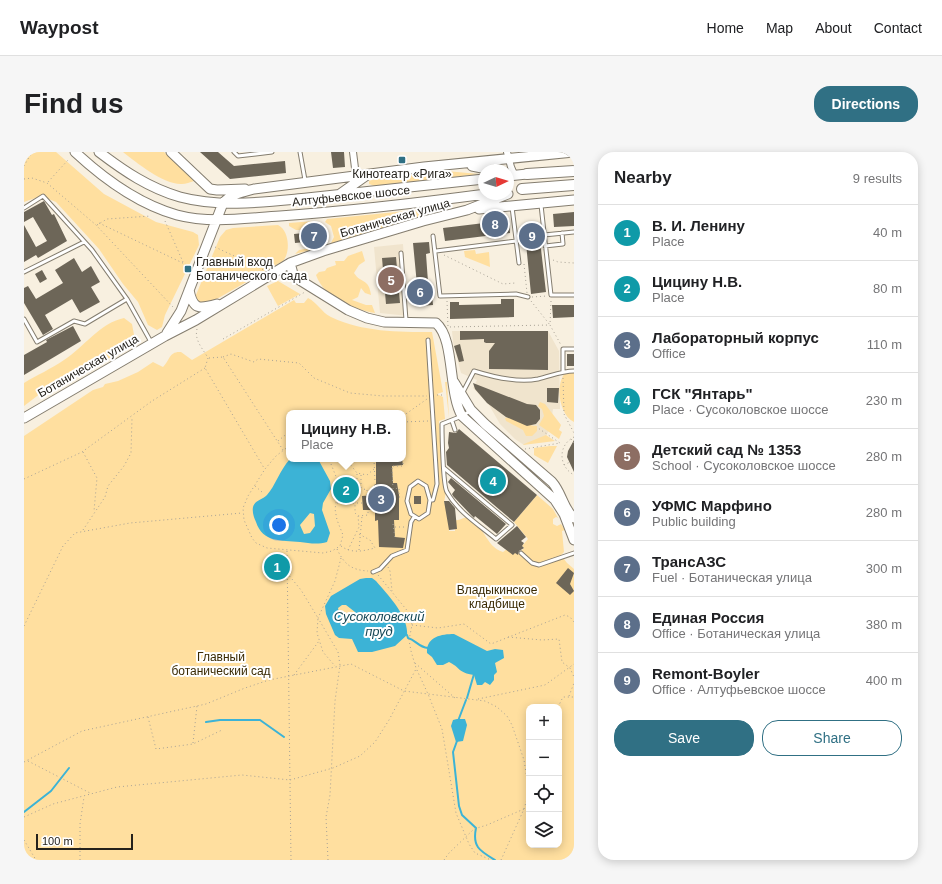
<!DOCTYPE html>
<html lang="en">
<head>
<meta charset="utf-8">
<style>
  body { margin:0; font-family:Helvetica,sans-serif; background:#f6f6f6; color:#202124 }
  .controls { position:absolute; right:12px; bottom:12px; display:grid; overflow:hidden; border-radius:8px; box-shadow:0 2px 10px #0003 }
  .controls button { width:36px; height:36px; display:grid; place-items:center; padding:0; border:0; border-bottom:1px solid #e0e0e0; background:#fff; color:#202124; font:20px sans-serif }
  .compass { position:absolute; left:454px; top:12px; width:36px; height:36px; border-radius:50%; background:#fff; box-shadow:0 2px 10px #0003; rotate:86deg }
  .scale { position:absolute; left:12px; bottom:10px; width:97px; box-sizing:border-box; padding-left:4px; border:2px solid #25221c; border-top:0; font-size:11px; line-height:14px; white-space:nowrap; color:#25221c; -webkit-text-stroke:3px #fff; paint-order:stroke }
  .you { position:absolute; left:255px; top:373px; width:14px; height:14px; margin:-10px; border:3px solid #fff; border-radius:50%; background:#1a73e8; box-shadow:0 0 0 6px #1a73e833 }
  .badge { display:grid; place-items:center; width:26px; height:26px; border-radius:50%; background:#307084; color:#fff; font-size:13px; font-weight:700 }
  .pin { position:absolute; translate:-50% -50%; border:2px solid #fff; box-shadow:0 1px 4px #0006 }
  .popup { position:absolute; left:262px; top:258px; width:120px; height:52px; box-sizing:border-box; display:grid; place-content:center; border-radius:8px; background:#fff; filter:drop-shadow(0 1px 3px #0005); font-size:13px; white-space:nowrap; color:#757577 }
  .popup b { font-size:15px; color:#202124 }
  .popup::after { content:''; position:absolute; left:50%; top:100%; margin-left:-8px; border:8px solid transparent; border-top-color:#fff }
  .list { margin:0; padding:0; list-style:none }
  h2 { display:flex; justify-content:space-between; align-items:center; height:52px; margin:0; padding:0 16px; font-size:17px }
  h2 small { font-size:13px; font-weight:400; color:#757577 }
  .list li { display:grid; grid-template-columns:26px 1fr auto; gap:12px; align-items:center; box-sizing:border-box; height:56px; padding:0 16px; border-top:1px solid #e0e0e0 }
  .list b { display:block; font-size:15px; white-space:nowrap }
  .list p { margin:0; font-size:13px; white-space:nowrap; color:#757577 }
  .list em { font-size:13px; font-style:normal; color:#757577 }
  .actions { display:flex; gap:8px; padding:12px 16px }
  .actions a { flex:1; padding:9px 0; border:1px solid #307084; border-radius:16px; text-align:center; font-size:14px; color:#307084 }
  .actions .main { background:#307084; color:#fff }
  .icon { flex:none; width:22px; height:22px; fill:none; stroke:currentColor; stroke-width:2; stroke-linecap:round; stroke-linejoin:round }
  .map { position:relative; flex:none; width:550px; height:708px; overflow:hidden; border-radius:16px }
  header { display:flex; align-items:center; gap:24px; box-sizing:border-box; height:56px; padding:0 20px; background:#fff; border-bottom:1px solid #e0e0e0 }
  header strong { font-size:19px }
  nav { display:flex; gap:22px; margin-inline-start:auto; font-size:14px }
  .intro { display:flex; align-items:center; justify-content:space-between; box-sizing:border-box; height:96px; padding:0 24px }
  h1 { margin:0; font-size:28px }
  .button { padding:10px 18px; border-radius:16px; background:#307084; color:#fff; font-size:14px; font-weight:700 }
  main { display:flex; gap:24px; padding:0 24px }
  aside { flex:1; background:#fff; border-radius:16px; box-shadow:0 2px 10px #0003 }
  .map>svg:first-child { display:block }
  .built { fill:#f0e4cd }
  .green { fill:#ffdf9f; fill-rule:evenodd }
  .water { fill:#3cb3d6; fill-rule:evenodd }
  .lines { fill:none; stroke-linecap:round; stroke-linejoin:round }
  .stream { stroke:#3cb3d6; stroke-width:2 }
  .building { fill:#6d6658 }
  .lane-casing { stroke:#847d6f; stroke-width:5 }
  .street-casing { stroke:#847d6f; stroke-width:8 }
  .secondary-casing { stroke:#847d6f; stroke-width:11 }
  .primary-casing { stroke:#847d6f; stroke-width:12 }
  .path { stroke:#a8a296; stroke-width:1; stroke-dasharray:1 3; stroke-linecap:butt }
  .lane { stroke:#fff; stroke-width:3 }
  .street { stroke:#fff; stroke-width:6 }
  .secondary { stroke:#fff; stroke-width:9 }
  .primary { stroke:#fff; stroke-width:10 }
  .poi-dot { fill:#307084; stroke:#fff; stroke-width:1.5 }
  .labels { text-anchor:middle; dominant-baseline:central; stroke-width:4; stroke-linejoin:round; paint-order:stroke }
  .poi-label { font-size:12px; fill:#25221c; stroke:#fff }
  .street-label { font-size:12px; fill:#25221c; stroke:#fff }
  .park-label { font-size:12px; fill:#3a2a03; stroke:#fff }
  .water-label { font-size:13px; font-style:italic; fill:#174857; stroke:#fff }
</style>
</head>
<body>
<header>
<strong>Waypost</strong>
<nav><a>Home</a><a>Map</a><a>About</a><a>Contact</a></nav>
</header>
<div class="intro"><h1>Find us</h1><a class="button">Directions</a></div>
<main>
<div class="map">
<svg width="550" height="708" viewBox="0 0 550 708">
  <rect width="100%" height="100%" fill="#f8f0e0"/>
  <path class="built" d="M379,92L384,164L356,161L350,95Z
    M428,179H524L535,199L536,257H529L526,277L521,285L500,293L491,287L476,272L465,253L449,236L453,228L437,221L429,190Z"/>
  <path class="green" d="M0,0H32L80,42L132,70L169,80L174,83L175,93L141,163L138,175L133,178L124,173L114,150L99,132L75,97L32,50L17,44L0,50Z
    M99,0H140L170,29C166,30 162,32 158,32C140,33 113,11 99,0Z
    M422,19L455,22L351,34L345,32V29L354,26Z
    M402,57L403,62L306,93L310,85L307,74L301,70L303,67Z
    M290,69C289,78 280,78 272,78L265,74V71Z
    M254,73C265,78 267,100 259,109L184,152L173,150L172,143L196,85L202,78L209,76Z
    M292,95L295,96L271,102L275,98Z
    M451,98L452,102L465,100L466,115L441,105L440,99Z
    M338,99L341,109L335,113L330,121C337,132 345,126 347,143L341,141L337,136L334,145L328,148L342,153H348L351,161C329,157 300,146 292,123L295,120L301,119L303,116L312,113L311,109H320L324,104Z
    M254,129L276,142L254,154L243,134Z
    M284,146C294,151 297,160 307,165C339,180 373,180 408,180L419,240L413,242L419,245L421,267L415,269L418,322L422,339L420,351L422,352L426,367L425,379H431V368C436,369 439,365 443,366C460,370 461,395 479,400L483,397L494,402L500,396L498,394L504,387L490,370L513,343L529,357L534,366L532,365L529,367V372L533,374L537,372L541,378L538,379L540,400L537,403L543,411L550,417V708H0V284L69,238L79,235L81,232L94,229L114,220L129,210L139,215C146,208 145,199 157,200L168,208L270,148L272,151H280ZM265,261H379V307H265ZM505,555H535V693H505Z
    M100,166L108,172L110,183L86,206L34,228L0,254V231C13,223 27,217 40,208C60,195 76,171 100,166Z
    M541,221H550V270C535,263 531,233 541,221Z
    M421,230H423L425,266Z
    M516,250L521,252L537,273L535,278L538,280L535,287L515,273L520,264L518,257L514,254Z
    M481,266C492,264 501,274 513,274V279L508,284H502L499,278L482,269Z
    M522,283L531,289L499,293L500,292Z
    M526,294H533L524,311L510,303V296Z"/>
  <path class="water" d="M266,307H294L306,329L307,337L299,351L298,358L306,381L303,390C293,393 285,391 276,390C257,388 239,391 232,370C230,366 228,360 229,355C231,348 238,348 243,343C251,334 256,318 266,307ZM286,361L290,362L291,374L286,381L280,382L276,373Z
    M342,426H348L352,429C363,442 385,464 383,483L371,494L348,500H334L328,487L315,486L311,483L302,462L301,454L307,444L336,427ZM318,453H322L331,460L328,470L324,471L315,461L314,456Z
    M430,482L463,499L471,497L479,498L480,506L471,511L473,520L470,523V528L466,533L461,530L458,533H453L450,523C434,521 436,515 425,510L419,513H413L408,505L403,501C402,485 417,482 430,482Z
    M433,567H441L443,573L439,589L432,590L427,574L429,568Z"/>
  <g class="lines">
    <path class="stream" d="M383,483L384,486C392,488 394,495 404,496
      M443,546L450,522
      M434,569L442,548
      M182,570L196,568H236L260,585
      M433,589L429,600L435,654L438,663L452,676C448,695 456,699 471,708
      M0,660L27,639L45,616"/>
  </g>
  <path class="building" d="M176,0H194L210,14L261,9L262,21L206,27Z
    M307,0H320L321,15L309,16Z
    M20,49L28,63L30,62L43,89L14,106L12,103L0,110V73L12,95L23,89L9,65L0,70V60Z
    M550,60V74L530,75L529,62Z
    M485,68L486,81L421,89L419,76Z
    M300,79L301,88L271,91L270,82Z
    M515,80L522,140L507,142L501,81Z
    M405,90L406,101L402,102L405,144L408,143L409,153L395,154L389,91Z
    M372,105L376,151L362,152L358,106Z
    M50,106L58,120L67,114L76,130L67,135L76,150L56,161L48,147L21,163L29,177L19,183L0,151V136L4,134L12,147L39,131L31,118Z
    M18,118L23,127L16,131L11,122Z
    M477,147H490V165L426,167V150H435V153L477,152Z
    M528,153H550V165L529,166Z
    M49,174L57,189L0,223V203L23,190L22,188Z
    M436,179H524V218L465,217V199L471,191H462L460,190V187L436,188Z
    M436,192L440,209L435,210L430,194Z
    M543,202H550V214H543Z
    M449,231L503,252L512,253L516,258V267L512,272L503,274L482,265L463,251L451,237Z
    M523,236H535L534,251L523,250Z
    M435,277L513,343L490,370L423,313L422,300L425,296L424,291L425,280L432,281Z
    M550,288V320L543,305L544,299Z
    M352,307H378L379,313L368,314L369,331H373L375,343V368H370L371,385L381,386L379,396L355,395L354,368L351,369V358H339L338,344L350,343V333L352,332Z
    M427,326L482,372L473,382L451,364L450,366L448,364L429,344L428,342L431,338L424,330Z
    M390,344H397V352H390Z
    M420,349H425L431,356L433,377L425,378Z
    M493,374L502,385L497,389L500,391L498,394L500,396L495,399L494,403L491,401L489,403L473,391Z
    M544,416L550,421L546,432L550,439L546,443L532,431Z"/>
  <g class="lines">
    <defs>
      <path id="lane" d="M210,0L214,4L248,0
        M276,0L281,28
        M517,53L527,143H550
        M488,55L495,111
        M0,56L19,44L68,98L103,147L127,190
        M520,83L550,80
        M409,84L416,144L492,142L504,145
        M521,94L539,92L538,81
        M412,99L492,89
        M377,101L382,168
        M0,120L60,90
        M0,167L13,190L50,169L61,172L103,147
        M404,188L413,332L409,348H406
        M539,219V197H550
        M439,240L450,219C469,225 494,231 514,227C527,224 537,219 550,219
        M428,269L431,278
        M420,316L488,373L472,387C455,373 434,360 423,340C419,334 418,283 418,272L438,264L446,259
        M394,329L402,334L406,348L404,361L395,367L387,362L383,349L386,335Z
        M497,401L508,411L515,413L550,401
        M349,420L356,417L368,404L383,398L387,370L390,365"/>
      <path id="street" d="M329,0L332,24
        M483,0L487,15L490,22"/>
      <path id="secondary" d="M51,0C80,27 114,52 153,63C187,72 223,66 256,64C325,59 394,51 462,42
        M75,0C100,19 125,36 156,45C197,56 241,50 283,46C342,40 401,33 460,27
        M147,0L186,37L193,38L221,37
        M448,14L468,18
        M484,24L503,22
        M316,42L343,23
        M455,57L550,48
        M266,111L269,122L274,127L324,158L343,166L360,170L412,171C431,187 424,240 438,264L531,348L540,362L550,388
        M165,138C169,158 175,157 193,152
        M143,181L157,159L199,51C207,42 219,40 230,37L400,15L550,0
        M430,230L447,258L461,272L528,330C538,341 539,357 550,366
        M0,266L141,184L172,168L266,111L299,99L399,69L443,58L484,42"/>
      <path id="primary" d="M503,22L550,19
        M498,37L550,33"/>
    </defs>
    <use href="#lane" class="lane-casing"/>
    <use href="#street" class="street-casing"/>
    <use href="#secondary" class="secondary-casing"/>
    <use href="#primary" class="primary-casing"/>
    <path class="path" d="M0,14L8,0
      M0,27L8,26L23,31L72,73L149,155
      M24,30L44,8
      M141,69L159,110
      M75,71L165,114
      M73,73L83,67L127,64
      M191,95L240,118
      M420,103L479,132L491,131
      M529,108L534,110L550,111
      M500,112L503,141
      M508,145L523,144
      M423,149L424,175L526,173
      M507,149L526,173
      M527,149L526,173L537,193
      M173,177C170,188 179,197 184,206L181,216L240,316
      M199,187L281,140
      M199,205L207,202L230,210L234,207L275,211L290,226L326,241L359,244H403
      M185,206L199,205L259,298
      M539,226L540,262L550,281
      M413,243H421
      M379,264L403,247
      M379,270L404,269
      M550,285C534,293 534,314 550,323
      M547,287L550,291
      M254,289L265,280
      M265,294L252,304L241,317L224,344L219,356L220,368L228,386L232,391L243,396L299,401L308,399L316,394L319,383L313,368L311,357L315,332L305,307
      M501,297L536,291L514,276
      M59,300L73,326L70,359
      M322,307L333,321L343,323L350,317
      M350,307L351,330
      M379,307V314H368L369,337L375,336V345H379
      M540,313L546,310
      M333,322V337
      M337,323V337
      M0,327L58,300L128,249L181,216
      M231,334L238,340
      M343,343V337L333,338L331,341V361L334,364L344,363V358
      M313,351H338
      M369,372L371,387
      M371,375H382
      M59,378L81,345L84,334L100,314L107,301L108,266
      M317,394C328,402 339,399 351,396L346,388L333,381
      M313,397C320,412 327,418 344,419
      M324,398L335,375L334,364
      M335,398L338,364
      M263,399L267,708
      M364,415L366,419L368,439
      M263,421L277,438L294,466L293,481L299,500L311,514
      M354,423L386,462L388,473L385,488L387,499L392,516L404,542L418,577L432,661L445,692L451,701L467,708
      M388,473L414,476L440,472L467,492L541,463L546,465L550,470
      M0,474L39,394L51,381L106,371L218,361
      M484,485L518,488L535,487L538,510L546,516L550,525
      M391,511L431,546
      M270,523L295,489
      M545,544L550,531
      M454,547L521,533L550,512
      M534,555L539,545H550
      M124,565L132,597L169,592L198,578
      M169,591L173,554
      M4,609L66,641
      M0,610L58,579L182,552L221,536L245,528L327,512L380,539L461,549L473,555L483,564L488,573L500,608L505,640L500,657L477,708
      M0,665L29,652L93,635L218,623L266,628L309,616L336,604L351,590L365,568L392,517
      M0,688L12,708
      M56,708V672L60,645
      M304,708L302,665L306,643L311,549L316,513L314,500L294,466L311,429L317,406
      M420,708L425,701L450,677L463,673L500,657"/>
    <use href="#lane" class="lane"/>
    <use href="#street" class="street"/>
    <use href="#secondary" class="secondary"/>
    <use href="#primary" class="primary"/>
  </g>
  <g class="poi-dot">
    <rect x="374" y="4" width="8" height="8" rx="2"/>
    <rect x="160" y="113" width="8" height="8" rx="2"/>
  </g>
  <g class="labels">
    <g class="poi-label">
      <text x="378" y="22">Кинотеатр «Рига»</text>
      <text x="172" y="110" text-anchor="start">Главный вход<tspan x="172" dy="14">Ботанического сада</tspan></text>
    </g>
    <g class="street-label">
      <text transform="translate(327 44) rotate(-6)">Алтуфьевское шоссе</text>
      <text transform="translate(371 66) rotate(-16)">Ботаническая улица</text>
      <text transform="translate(64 214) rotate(-30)">Ботаническая улица</text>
    </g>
    <g class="park-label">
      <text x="473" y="438">Владыкинское<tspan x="473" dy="14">кладбище</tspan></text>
      <text x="197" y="505">Главный<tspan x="197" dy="14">ботанический сад</tspan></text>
    </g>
    <g class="water-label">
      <text x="355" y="464">Сусоколовский<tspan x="355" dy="15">пруд</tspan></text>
    </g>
  </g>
</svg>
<div class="controls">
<button>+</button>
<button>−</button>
<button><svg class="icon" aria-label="locate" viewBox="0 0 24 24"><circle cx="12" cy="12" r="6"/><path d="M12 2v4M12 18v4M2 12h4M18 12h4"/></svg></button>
<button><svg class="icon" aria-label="layers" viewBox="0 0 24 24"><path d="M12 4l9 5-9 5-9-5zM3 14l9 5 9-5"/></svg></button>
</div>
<svg class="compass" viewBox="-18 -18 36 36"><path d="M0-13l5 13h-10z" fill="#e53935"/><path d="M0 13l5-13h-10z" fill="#757577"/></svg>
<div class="scale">100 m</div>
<div class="you"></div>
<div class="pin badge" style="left:253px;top:415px;background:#0f9aa8">1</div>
<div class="pin badge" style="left:322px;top:338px;background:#0f9aa8">2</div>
<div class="popup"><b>Цицину Н.В.</b>Place</div>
<div class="pin badge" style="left:357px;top:347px;background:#5c6f8a">3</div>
<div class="pin badge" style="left:469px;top:329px;background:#0f9aa8">4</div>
<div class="pin badge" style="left:367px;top:128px;background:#8d6e63">5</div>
<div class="pin badge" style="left:396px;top:140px;background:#5c6f8a">6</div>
<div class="pin badge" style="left:290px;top:84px;background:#5c6f8a">7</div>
<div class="pin badge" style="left:471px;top:72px;background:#5c6f8a">8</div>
<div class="pin badge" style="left:508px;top:84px;background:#5c6f8a">9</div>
</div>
<aside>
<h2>Nearby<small>9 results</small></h2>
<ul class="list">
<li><span class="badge" style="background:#0f9aa8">1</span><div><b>В. И. Ленину</b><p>Place</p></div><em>40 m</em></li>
<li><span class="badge" style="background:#0f9aa8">2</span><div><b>Цицину Н.В.</b><p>Place</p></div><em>80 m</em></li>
<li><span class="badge" style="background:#5c6f8a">3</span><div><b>Лабораторный корпус</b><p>Office</p></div><em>110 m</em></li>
<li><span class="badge" style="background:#0f9aa8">4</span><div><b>ГСК &quot;Янтарь&quot;</b><p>Place · Сусоколовское шоссе</p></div><em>230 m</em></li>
<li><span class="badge" style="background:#8d6e63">5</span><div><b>Детский сад № 1353</b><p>School · Сусоколовское шоссе</p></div><em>280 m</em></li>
<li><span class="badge" style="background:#5c6f8a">6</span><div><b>УФМС Марфино</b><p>Public building</p></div><em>280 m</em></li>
<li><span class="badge" style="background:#5c6f8a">7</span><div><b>ТрансАЗС</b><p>Fuel · Ботаническая улица</p></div><em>300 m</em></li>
<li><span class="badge" style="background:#5c6f8a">8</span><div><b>Единая Россия</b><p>Office · Ботаническая улица</p></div><em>380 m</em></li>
<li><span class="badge" style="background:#5c6f8a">9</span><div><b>Remont-Boyler</b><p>Office · Алтуфьевское шоссе</p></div><em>400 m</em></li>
</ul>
<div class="actions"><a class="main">Save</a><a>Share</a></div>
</aside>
</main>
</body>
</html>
